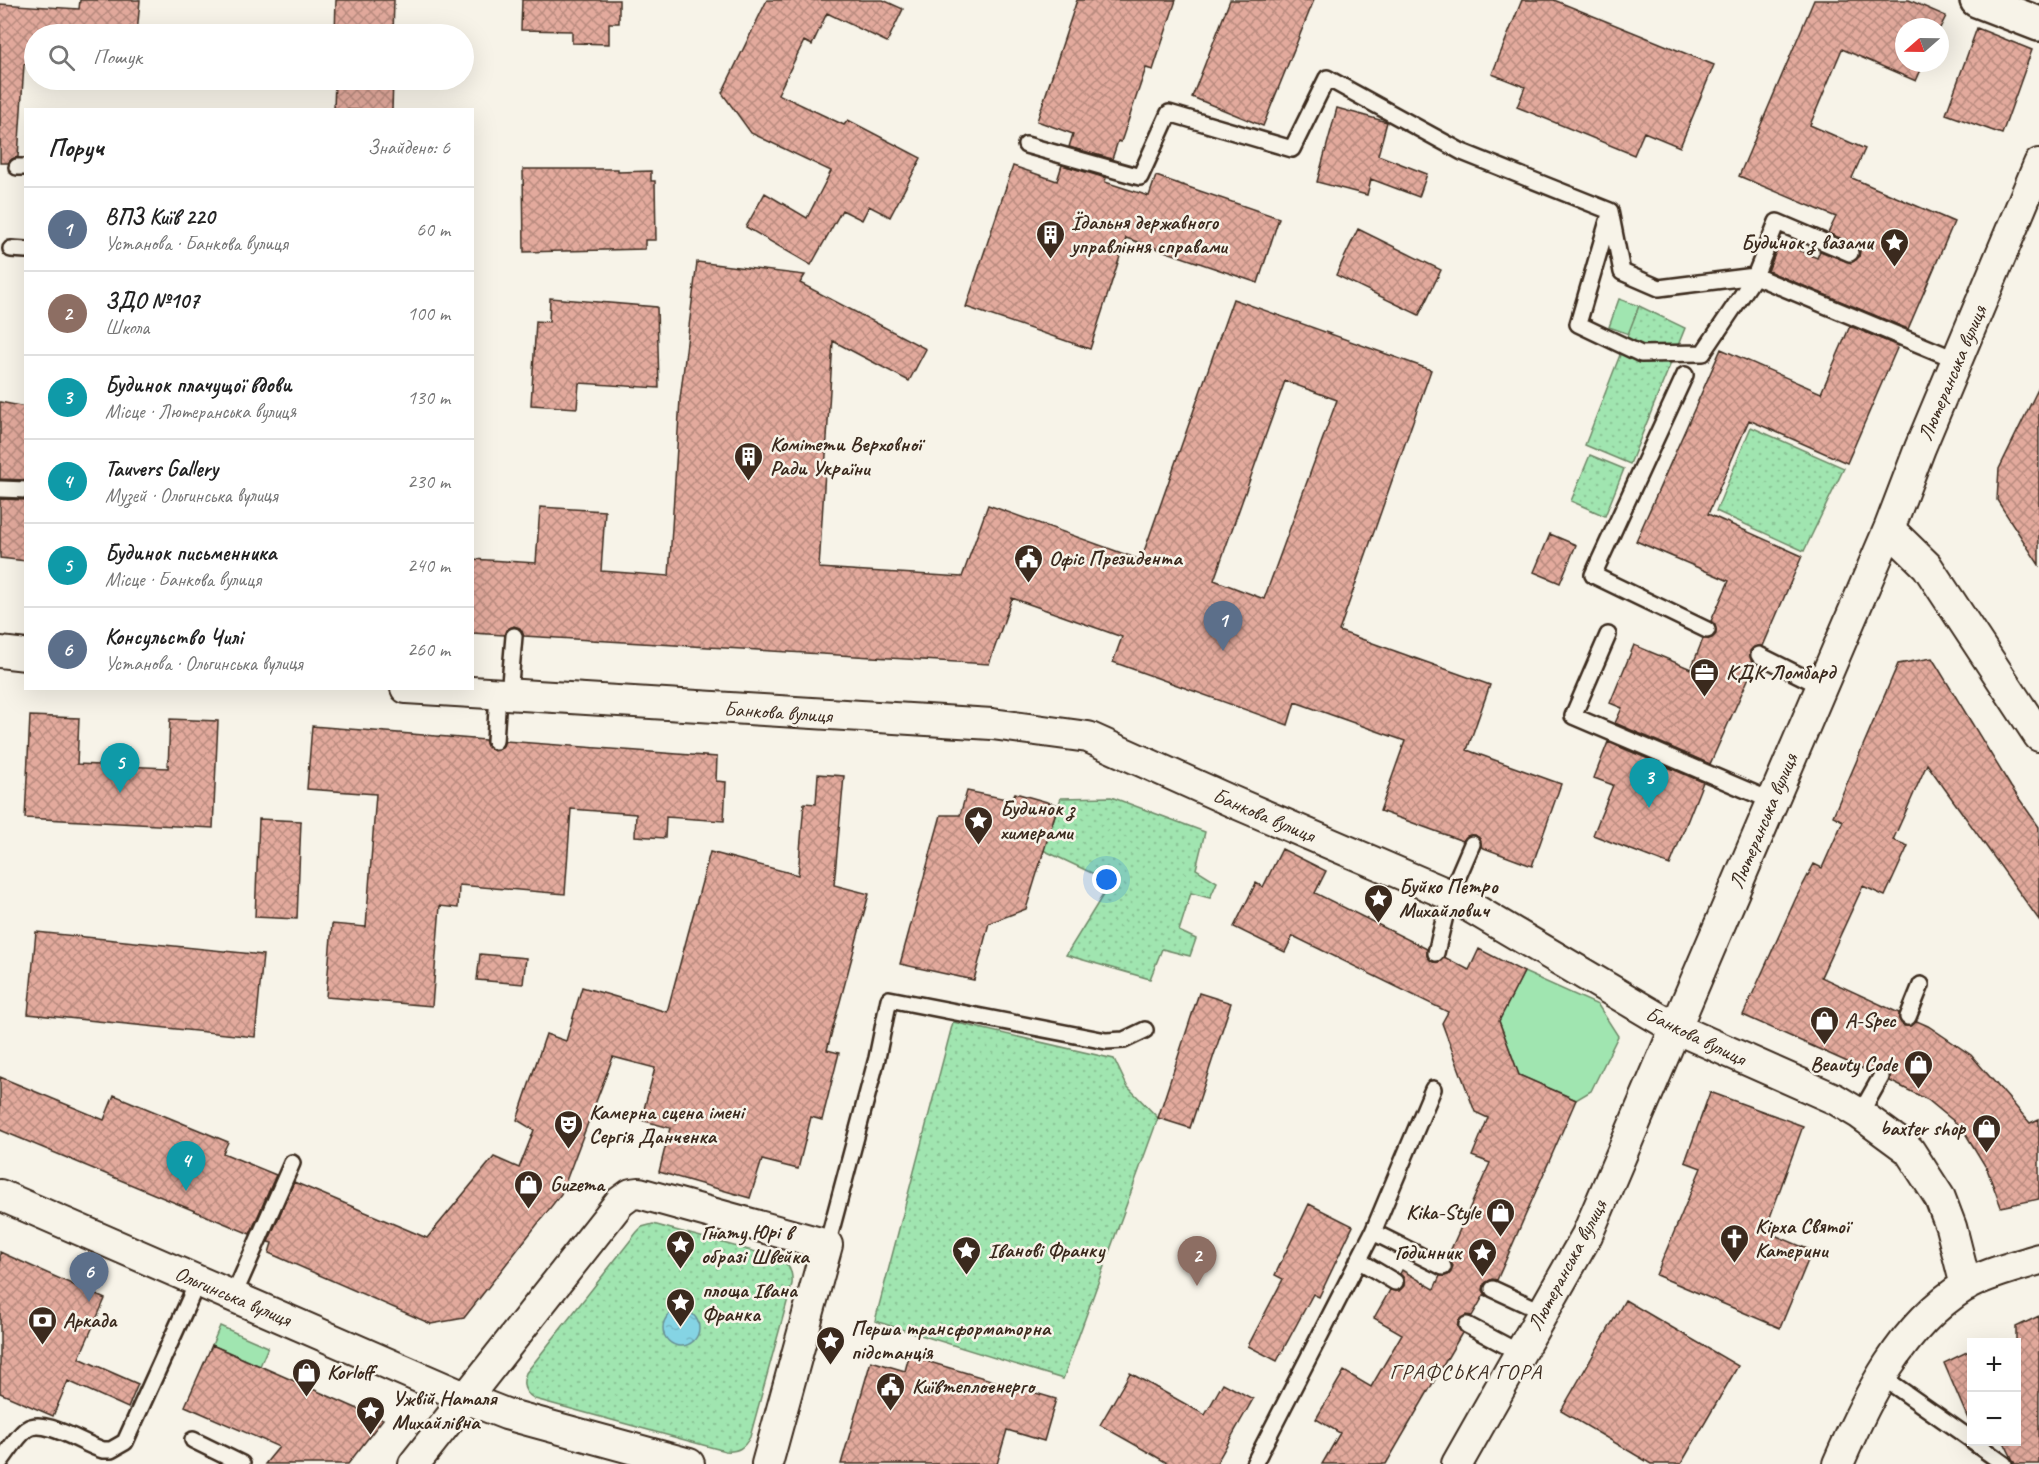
<!DOCTYPE html>
<html lang="uk">
<head>
<meta charset="utf-8">
<style>
  body { margin:0; font-family:Caveat,sans-serif; background:#f6f6f6; color:#222 }
  .controls { position:absolute; right:18px; bottom:18px; display:grid; overflow:hidden; border-radius:0px; box-shadow:0 6px 24px #0002 }
  .controls button { width:54px; height:54px; display:grid; place-items:center; padding:0; border:0; border-bottom:2px solid #e0e0e0; background:#fff; color:#222; font:30px sans-serif }
  .compass { position:absolute; left:1895px; top:18px; width:54px; height:54px; border-radius:50%; background:#fff; box-shadow:0 6px 24px #0002; rotate:250deg }
  .you { position:absolute; left:1107px; top:880px; width:21px; height:21px; margin:-15px; border:4px solid #fff; border-radius:50%; background:#1a73e8; box-shadow:0 0 0 9px #1a73e833 }
  .badge { display:grid; place-items:center; width:39px; height:39px; border-radius:50%; background:#ea580c; color:#fff; font-size:20px; font-weight:700 }
  .pin { position:absolute; translate:-50% -50px; filter:drop-shadow(0 2px 3px #0008) }
  .pin::after { content:''; position:absolute; top:32px; width:21px; height:18px; background:inherit; clip-path:polygon(0 0,100% 0,50% 100%) }
  .list { margin:0; padding:0; list-style:none }
  h2 { display:flex; justify-content:space-between; align-items:center; height:78px; margin:0; padding:0 24px; font-size:26px }
  h2 small { font-size:20px; font-weight:400; color:#767676 }
  .list li { display:grid; grid-template-columns:39px 1fr auto; gap:18px; align-items:center; box-sizing:border-box; height:84px; padding:0 24px; border-top:2px solid #e0e0e0 }
  .list b { display:block; font-size:22px; white-space:nowrap }
  .list p { margin:0; font-size:20px; white-space:nowrap; color:#767676 }
  .list em { font-size:20px; font-style:normal; color:#767676 }
  .icon { flex:none; width:33px; height:33px; fill:none; stroke:currentColor; stroke-width:2; stroke-linecap:round; stroke-linejoin:round }
  .map { position:relative; flex:none; width:2039px; height:1464px; overflow:hidden }
  .search { position:absolute; background:#fff; box-shadow:0 6px 24px #0002; left:24px; top:24px; width:450px; height:66px; display:flex; align-items:center; gap:15px; box-sizing:border-box; padding:0 21px; border-radius:33px; color:#767676; font-size:22px }
  .panel { position:absolute; background:#fff; box-shadow:0 6px 24px #0002; left:24px; top:108px; width:450px; height:582px; border-radius:0px }
  .map>svg:first-child { display:block }
  .green { fill:#a0e5b0; stroke:#6e8867; stroke-width:1.5 }
  .park { fill:url(#park-dots); stroke:#6e8867; stroke-width:1.5 }
  .water { fill:url(#water-ripples); stroke:#679095; stroke-width:1.5 }
  .building { fill:url(#building-cross-hatch); stroke:#3b2a1e; stroke-width:1.5; fill-rule:evenodd }
  .lines { fill:none; stroke-linecap:round; stroke-linejoin:round }
  .lane-casing { stroke:#3b2a1e; stroke-width:20 }
  .street-casing { stroke:#3b2a1e; stroke-width:34 }
  .secondary-casing { stroke:#3b2a1e; stroke-width:38 }
  .lane { stroke:#f7f3e8; stroke-width:15 }
  .street { stroke:#f7f3e8; stroke-width:30 }
  .secondary { stroke:#f7f3e8; stroke-width:33 }
  .labels { text-anchor:middle; dominant-baseline:central; stroke-width:5; stroke-linejoin:round; paint-order:stroke }
  .poi-label { font-size:21px; font-weight:bold; fill:#3b2a1e; stroke:#f7f3e8; text-anchor:start }
  .street-label { font-size:21px; fill:#3b2a1e; stroke:#f7f3e8 }
  .neighbourhood-label { font-size:22px; letter-spacing:1.5px; fill:#3b2a1e; stroke:#f7f3e8 }
</style>
</head>
<body>
<div class="map">
<svg width="2039" height="1464" viewBox="0 0 2039 1464">
  <defs>
    <pattern id="park-dots" width="8" height="8" patternUnits="userSpaceOnUse" patternTransform="scale(1.5)"><rect width="8" height="8" fill="#a0e5b0"/><path d="M2 2h.1M6 6h.1" fill="none" stroke="#8bc597" stroke-width="1.8" stroke-linecap="round"/></pattern>
    <pattern id="water-ripples" width="26" height="14" patternUnits="userSpaceOnUse" patternTransform="scale(1.5)"><rect width="26" height="14" fill="#85d4e4"/><path d="M2 4q2-2 4 0t4 0M15 11q2-2 4 0t4 0" fill="none" stroke="#74b6c3"/></pattern>
    <pattern id="building-cross-hatch" width="8" height="8" patternUnits="userSpaceOnUse" patternTransform="scale(1.5)"><rect width="8" height="8" fill="#e3aa9d"/><path d="M0 0l8 8M0 8l8-8" fill="none" stroke="#b98b7f"/></pattern>
  </defs>
  <rect width="100%" height="100%" fill="#f7f3e8"/>
  <filter id="ink" filterUnits="userSpaceOnUse"><feTurbulence type="fractalNoise" baseFrequency=".0167" numOctaves="2"/><feDisplacementMap in="SourceGraphic" scale="12" xChannelSelector="R" yChannelSelector="G"/><feConvolveMatrix kernelMatrix="1 2 1 2 8 2 1 2 1" color-interpolation-filters="sRGB"/></filter>
  <g filter="url(#ink)">
    <path class="green" d="M1619,299L1639,306L1629,334L1609,327Z
      M1524,972L1598,1005L1618,1036L1591,1091L1576,1100L1519,1075L1499,1021Z
      M220,1326L268,1347L260,1366L212,1345Z"/>
    <path class="park" d="M1639,306L1685,328L1630,464L1585,445Z
      M1751,427L1844,468L1804,551L1716,511Z
      M1590,455L1624,469L1605,516L1571,501Z
      M1111,797L1205,832L1196,869L1217,882L1210,898L1191,893L1179,931L1196,939L1190,956L1162,949L1150,979L1066,955L1111,882L1043,850L1061,798Z
      M953,1022L1114,1059L1127,1086L1158,1118L1063,1379L875,1321Z
      M653,1224L778,1258C789,1264 793,1271 792,1284L750,1437C744,1448 738,1452 725,1451L535,1399C524,1393 521,1385 526,1373L637,1232L642,1227Z"/>
    <path class="water" d="M663 1328a18 18 0 1 1 36 0a18 18 0 1 1-36 0Z"/>
    <path class="building" d="M80,0H140L137,34H34V65L24,64L18,157L12,159L8,163H0V4L79,9Z
      M336,0H394L393,34H335Z
      M522,0H619V23H609V44L572,43V31L521,30Z
      M767,0H883L903,9L887,42L827,13L812,45L804,41L778,94L844,125L848,120L921,158L890,217L869,206L862,220L842,210L811,265L746,227L765,193L807,218L831,171L751,133L722,93Z
      M1077,0H1176L1153,70L1146,68L1121,142L1118,141L1112,159L1069,147L1073,134L1037,121Z
      M1230,0H1314L1263,126L1192,97Z
      M1522,0H1554L1714,65L1680,147L1644,132L1634,155L1517,107L1525,87L1492,74Z
      M1814,0H1909L1946,16L1940,28L1904,27V63H1924L1916,81L1842,49L1810,125L1865,149L1852,178L1954,222L1908,329L1768,271L1780,242L1817,258L1820,251L1851,263L1859,257L1860,251L1854,244L1828,233L1836,217L1739,176Z
      M1977,28L2032,50L2002,134L1946,114Z
      M335,80H393L392,110H334Z
      M1337,108L1387,122L1378,155L1427,174L1419,197L1371,179L1367,195L1317,182Z
      M1062,165L1106,178L1105,182L1149,196L1156,176L1279,218L1258,283L1126,238L1090,349L966,307L1013,166L1057,181Z
      M523,169H618V172L651,171V181H655L656,240H645V249L524,252Z
      M1358,229L1441,270L1419,315L1336,275Z
      M697,262L805,275L800,283L926,349L909,381L833,341L819,568L962,577L988,505L1141,560L1233,299L1431,370L1339,631L1490,685L1467,750L1561,784L1532,866L1481,847L1480,839L1475,835L1467,836L1463,841L1380,811L1405,741L1295,702L1288,725L1113,662L1122,637L1012,598L989,664L524,636L520,628L514,626L506,630L504,635L472,633V559L536,563L540,507L605,511L601,571L669,576L680,399ZM1285,381L1337,400L1264,599L1214,580Z
      M550,298L657,307L659,388L579,383L577,408L531,405L536,321L549,322Z
      M1850,326L1898,346L1847,463L1749,420L1708,514L1802,556L1763,646L1754,647L1750,651L1751,660L1755,664L1710,764L1615,723L1622,708L1610,703L1634,645L1691,669L1703,639L1712,638L1716,634L1715,625L1711,621L1729,581L1636,541L1721,349L1821,393Z
      M2039,387V565L1997,500L1999,469Z
      M0,402L26,407V480L0,479Z
      M0,499L26,500V561L0,558Z
      M1550,534L1576,545L1560,583L1534,572Z
      M1932,658L2011,787L2039,827V920L1927,764L1893,840L1908,846L1885,896L1863,886L1821,977L1899,1013V1019L1904,1026H1910L1917,1021L1928,1026L1971,1055L2030,1123L2039,1119V1199L2001,1207L1987,1169L1962,1128L1928,1100L1890,1081V1073L1885,1068H1877L1872,1073L1743,1015L1796,898L1814,864L1822,868L1843,821L1833,816L1898,664Z
      M30,716L79,718L77,764L168,768L170,719L218,721L213,828L25,818Z
      M312,726L485,740L487,746L494,751L500,749L505,741L717,757L716,781L726,782L724,821L666,817L665,838L635,836L636,814L571,809L565,894L459,885L458,908L440,906L432,1006L326,997L332,924L366,927L376,794L307,789Z
      M1608,742L1703,782L1670,865L1593,835L1613,785L1594,778Z
      M818,774L844,776L834,885L869,894L827,1050L839,1053L822,1120L811,1117L798,1169L762,1160L750,1198L659,1172L670,1128L641,1120L655,1068L613,1057L561,1194L464,1318L431,1324L269,1253L272,1243L268,1242L294,1182L427,1238L494,1157L519,1168L534,1130L517,1120L546,1034L566,1041L582,987L667,1012L710,852L798,875L804,803L816,804Z
      M967,791L1011,800L1015,793L1058,805L1026,909L989,923L974,980L900,964L941,815H960Z
      M259,819L301,821L297,919L255,917Z
      M1282,849L1326,871L1315,893L1427,949V956L1433,962H1439L1444,957L1469,970L1479,949L1524,972L1499,1021L1519,1075L1576,1100L1497,1280L1492,1279L1484,1284L1483,1290L1487,1296L1484,1295L1472,1316L1466,1315L1459,1320L1457,1326L1462,1333L1386,1464H1322L1340,1433L1316,1419L1344,1371L1371,1387L1402,1334L1374,1318L1390,1290L1399,1291L1404,1286V1278L1400,1274L1402,1270L1434,1289L1440,1276L1448,1275L1451,1272L1453,1266L1447,1258L1490,1163L1472,1156L1488,1118L1475,1112L1442,1023L1448,1012L1293,936L1285,952L1234,927L1256,883L1263,887Z
      M36,932L263,955L255,1037L28,1014Z
      M480,954L526,958L523,984L477,980Z
      M1199,993L1231,1003L1190,1128L1158,1118Z
      M0,1077L104,1120L114,1095L228,1142L223,1153L276,1175L250,1234L0,1130Z
      M1710,1092L1803,1126L1765,1231L1812,1251L1780,1328L1656,1275L1701,1168L1685,1162Z
      M1309,1204L1353,1226L1319,1297L1313,1294L1277,1361L1248,1346L1283,1279L1275,1275Z
      M0,1252L105,1299L79,1358L138,1384L128,1408L68,1381L53,1416L0,1393Z
      M1625,1300L1738,1366L1681,1464H1651L1561,1411Z
      M2039,1316V1464H2015L2004,1442H2016V1327Z
      M212,1345L365,1412L383,1419L348,1464H265L279,1447L185,1406Z
      M1971,1350V1426L1944,1363Z
      M909,1356L1056,1399L1044,1441L1007,1430L997,1464H841L871,1361L905,1371Z
      M1130,1373L1205,1415L1223,1383L1253,1399L1216,1464H1169L1100,1425Z"/>
    <g class="lines">
      <defs>
        <path id="lane" d="M1026,145L1140,177L1169,113L1292,149L1327,78L1462,152L1610,211L1622,272L1659,288L1755,276
          M17,167H26
          M1610,214L1578,324L1641,354L1703,353L1755,276
          M11,249L26,250
          M1850,253L1777,222L1755,276L1957,360
          M1685,375L1593,575L1707,630
          M0,489L26,490
          M1608,635L1573,716L1772,801
          M1759,655L1821,686
          M509,695L514,636
          M495,741L498,695
          M1436,953L1450,895L1472,844
          M1908,1017L1921,985
          M1860,1114L1881,1077
          M1373,1232L1443,1267
          M827,1245L877,1058L889,999L1106,1041L1124,1040L1145,1030
          M1358,1260L1395,1282
          M1493,1289L1543,1312
          M233,1297L292,1163
          M1467,1325L1520,1353
          M1881,1376L1972,1440
          M193,1440L242,1464
          M1973,1442L2004,1464
          M0,1462C8,1452 17,1436 27,1429C45,1417 84,1445 103,1450H111L125,1442L198,1281
          M1254,1464L1373,1232L1433,1089"/>
        <path id="street" d="M1889,529L1927,566L2039,736
          M0,652L26,655
          M406,688L992,724L1088,737L1231,801L1450,895L1675,1028L1835,1099L1860,1114L1909,1150L1940,1198L1951,1227L1966,1286
          M0,1195L483,1405L506,1414L689,1464
          M414,1464L620,1202L631,1194L639,1193L827,1245L767,1464
          M1457,1464L1587,1235L1889,529L1920,448L2039,164
          M1838,1464C1867,1397 1901,1326 1965,1286C1987,1273 2015,1267 2039,1259"/>
        <path id="secondary" d="M1977,0L2039,24"/>
      </defs>
      <use href="#lane" class="lane-casing"/>
      <use href="#street" class="street-casing"/>
      <use href="#secondary" class="secondary-casing"/>
      <use href="#lane" class="lane"/>
      <use href="#street" class="street"/>
      <use href="#secondary" class="secondary"/>
    </g>
  </g>
  <defs>
    <symbol id="building-pin" viewBox="-11 -11 22 30"><path d="M0 17L-7.5 6A9.5 9.5 0 1 1 7.5 6Z" fill="#3b2a1e" stroke="#f7f3e8"/><path d="M-4-6H4V6H1V3H-1V6H-4ZM-2.5-4.3h1.7v1.8h-1.7ZM.8-4.3h1.7v1.8H.8ZM-2.5-1h1.7V.8h-1.7ZM.8-1h1.7V.8H.8Z" fill="#fff"/></symbol>
    <symbol id="sight-pin" viewBox="-11 -11 22 30"><path d="M0 17L-7.5 6A9.5 9.5 0 1 1 7.5 6Z" fill="#3b2a1e" stroke="#f7f3e8"/><path d="M0-6L1.8-2.2L6-1.7L2.9 1.2L3.7 5.4L0 3.3L-3.7 5.4L-2.9 1.2L-6-1.7L-1.8-2.2Z" fill="#fff"/></symbol>
    <symbol id="civic-pin" viewBox="-11 -11 22 30"><path d="M0 17L-7.5 6A9.5 9.5 0 1 1 7.5 6Z" fill="#3b2a1e" stroke="#f7f3e8"/><path d="M-.6-6.5H3V-4.5H.6V-3L4-1V1h2V6H-6V1h2V-1L-.6-3ZM-1.2 2.5V6h2.4V2.5Z" fill="#fff"/></symbol>
    <symbol id="office-pin" viewBox="-11 -11 22 30"><path d="M0 17L-7.5 6A9.5 9.5 0 1 1 7.5 6Z" fill="#3b2a1e" stroke="#f7f3e8"/><path d="M-6-3h4V-5.5h4V-3h4V5H-6ZM-1-4.5V-3h2v-1.5ZM-6 0V1H6V0Z" fill="#fff"/></symbol>
    <symbol id="shop-pin" viewBox="-11 -11 22 30"><path d="M0 17L-7.5 6A9.5 9.5 0 1 1 7.5 6Z" fill="#3b2a1e" stroke="#f7f3e8"/><path d="M-5-2.5h2.3a2.7 3.5 0 0 1 5.4 0H5L5.5 6h-11ZM-1.5-2.5h3a1.5 2.3 0 0 0-3 0Z" fill="#fff"/></symbol>
    <symbol id="theatre-pin" viewBox="-11 -11 22 30"><path d="M0 17L-7.5 6A9.5 9.5 0 1 1 7.5 6Z" fill="#3b2a1e" stroke="#f7f3e8"/><path d="M-5-5.5Q0-4 5-5.5V0Q5 5 0 6Q-5 5-5 0ZM-3.3-2.5H-1v1.5H-3.3ZM1-2.5H3.3v1.5H1ZM-2.8 1Q0 5.5 2.8 1Z" fill="#fff"/></symbol>
    <symbol id="church-pin" viewBox="-11 -11 22 30"><path d="M0 17L-7.5 6A9.5 9.5 0 1 1 7.5 6Z" fill="#3b2a1e" stroke="#f7f3e8"/><path d="M-1.2-6h2.4v3.5h3.3v2.4h-3.3V6h-2.4V-.1h-3.3v-2.4h3.3Z" fill="#fff"/></symbol>
    <symbol id="bank-pin" viewBox="-11 -11 22 30"><path d="M0 17L-7.5 6A9.5 9.5 0 1 1 7.5 6Z" fill="#3b2a1e" stroke="#f7f3e8"/><path d="M-6-4H6V4H-6ZM0-2.3a2.3 2.3 0 1 0 0 4.6a2.3 2.3 0 1 0 0-4.6Z" fill="#fff"/></symbol>
  </defs>
  <g fill-rule="evenodd">
    <use href="#building-pin" x="1034" y="218" width="33" height="45"/>
    <use href="#sight-pin" x="1878" y="226" width="33" height="45"/>
    <use href="#building-pin" x="732" y="440" width="33" height="45"/>
    <use href="#civic-pin" x="1012" y="542" width="33" height="45"/>
    <use href="#office-pin" x="1688" y="656" width="33" height="45"/>
    <use href="#sight-pin" x="962" y="804" width="33" height="45"/>
    <use href="#sight-pin" x="1362" y="882" width="33" height="45"/>
    <use href="#shop-pin" x="1808" y="1004" width="33" height="45"/>
    <use href="#shop-pin" x="1902" y="1048" width="33" height="45"/>
    <use href="#theatre-pin" x="552" y="1108" width="33" height="45"/>
    <use href="#shop-pin" x="1970" y="1112" width="33" height="45"/>
    <use href="#shop-pin" x="512" y="1168" width="33" height="45"/>
    <use href="#shop-pin" x="1484" y="1196" width="33" height="45"/>
    <use href="#church-pin" x="1718" y="1222" width="33" height="45"/>
    <use href="#sight-pin" x="664" y="1228" width="33" height="45"/>
    <use href="#sight-pin" x="950" y="1234" width="33" height="45"/>
    <use href="#sight-pin" x="1466" y="1236" width="33" height="45"/>
    <use href="#sight-pin" x="664" y="1286" width="33" height="45"/>
    <use href="#bank-pin" x="26" y="1304" width="33" height="45"/>
    <use href="#sight-pin" x="814" y="1324" width="33" height="45"/>
    <use href="#shop-pin" x="290" y="1356" width="33" height="45"/>
    <use href="#civic-pin" x="874" y="1370" width="33" height="45"/>
    <use href="#sight-pin" x="354" y="1394" width="33" height="45"/>
  </g>
  <g class="labels">
    <g class="poi-label">
      <text x="1071" y="222">Їдальня державного<tspan x="1071" dy="24">управління справами</tspan></text>
      <text x="1873" y="242" text-anchor="end">Будинок з вазами</text>
      <text x="770" y="444">Комітети Верховної<tspan x="770" dy="24">Ради України</tspan></text>
      <text x="1049" y="558">Офіс Президента</text>
      <text x="1726" y="672">КДК Ломбард</text>
      <text x="1000" y="808">Будинок з<tspan x="1000" dy="24">химерами</tspan></text>
      <text x="1399" y="886">Буйко Петро<tspan x="1399" dy="24">Михайлович</tspan></text>
      <text x="1845" y="1020">A-Spec</text>
      <text x="1897" y="1064" text-anchor="end">Beauty Code</text>
      <text x="589" y="1112">Камерна сцена імені<tspan x="589" dy="24">Сергія Данченка</tspan></text>
      <text x="1965" y="1128" text-anchor="end">baxter shop</text>
      <text x="550" y="1184">Guzema</text>
      <text x="1480" y="1212" text-anchor="end">Kika-Style</text>
      <text x="1755" y="1226">Кірха Святої<tspan x="1755" dy="24">Катерини</tspan></text>
      <text x="701" y="1232">Гнату Юрі в<tspan x="701" dy="24">образі Швейка</tspan></text>
      <text x="988" y="1250">Іванові Франку</text>
      <text x="1461" y="1252" text-anchor="end">Годинник</text>
      <text x="702" y="1290">площа Івана<tspan x="702" dy="24">Франка</tspan></text>
      <text x="63" y="1320">Аркада</text>
      <text x="851" y="1328">Перша трансформаторна<tspan x="851" dy="24">підстанція</tspan></text>
      <text x="327" y="1372">Korloff</text>
      <text x="912" y="1386">Київтеплоенерго</text>
      <text x="392" y="1398">Ужвій Наталя<tspan x="392" dy="24">Михайлівна</tspan></text>
    </g>
    <g class="street-label">
      <text transform="translate(1952 373) rotate(-67)">Лютеранська вулиця</text>
      <text transform="translate(778 712) rotate(4)">Банкова вулиця</text>
      <text transform="translate(1264 815) rotate(23)">Банкова вулиця</text>
      <text transform="translate(1763 821) rotate(-67)">Лютеранська вулиця</text>
      <text transform="translate(1696 1036) rotate(26)">Банкова вулиця</text>
      <text transform="translate(1567 1265) rotate(-62)">Лютеранська вулиця</text>
      <text transform="translate(233 1296) rotate(23)">Ольгинська вулиця</text>
    </g>
    <g class="neighbourhood-label">
      <text x="1466" y="1372">ГРАФСЬКА ГОРА</text>
    </g>
  </g>
</svg>
<div class="controls">
<button>+</button>
<button>−</button>
</div>
<svg class="compass" viewBox="-18 -18 36 36"><path d="M0-13l5 13h-10z" fill="#e53935"/><path d="M0 13l5-13h-10z" fill="#767676"/></svg>
<div class="you"></div>
<div class="pin badge" style="left:1223px;top:651px;background:#5c6f8a">1</div>
<div class="pin badge" style="left:1197px;top:1286px;background:#8d6e63">2</div>
<div class="pin badge" style="left:1649px;top:808px;background:#0f9aa8">3</div>
<div class="pin badge" style="left:186px;top:1191px;background:#0f9aa8">4</div>
<div class="pin badge" style="left:120px;top:793px;background:#0f9aa8">5</div>
<div class="pin badge" style="left:89px;top:1302px;background:#5c6f8a">6</div>
<div class="search"><svg class="icon" aria-label="search" viewBox="0 0 24 24"><circle cx="10" cy="10" r="6"/><path d="M15 15l6 6"/></svg>Пошук</div>
<section class="panel">
<h2>Поруч<small>Знайдено: 6</small></h2>
<ul class="list">
<li><span class="badge" style="background:#5c6f8a">1</span><div><b>ВПЗ Київ 220</b><p>Установа · Банкова вулиця</p></div><em>60 m</em></li>
<li><span class="badge" style="background:#8d6e63">2</span><div><b>ЗДО №107</b><p>Школа</p></div><em>100 m</em></li>
<li><span class="badge" style="background:#0f9aa8">3</span><div><b>Будинок плачущої вдови</b><p>Місце · Лютеранська вулиця</p></div><em>130 m</em></li>
<li><span class="badge" style="background:#0f9aa8">4</span><div><b>Tauvers Gallery</b><p>Музей · Ольгинська вулиця</p></div><em>230 m</em></li>
<li><span class="badge" style="background:#0f9aa8">5</span><div><b>Будинок письменника</b><p>Місце · Банкова вулиця</p></div><em>240 m</em></li>
<li><span class="badge" style="background:#5c6f8a">6</span><div><b>Консульство Чилі</b><p>Установа · Ольгинська вулиця</p></div><em>260 m</em></li>
</ul>
</section>
</div>
</body>
</html>
